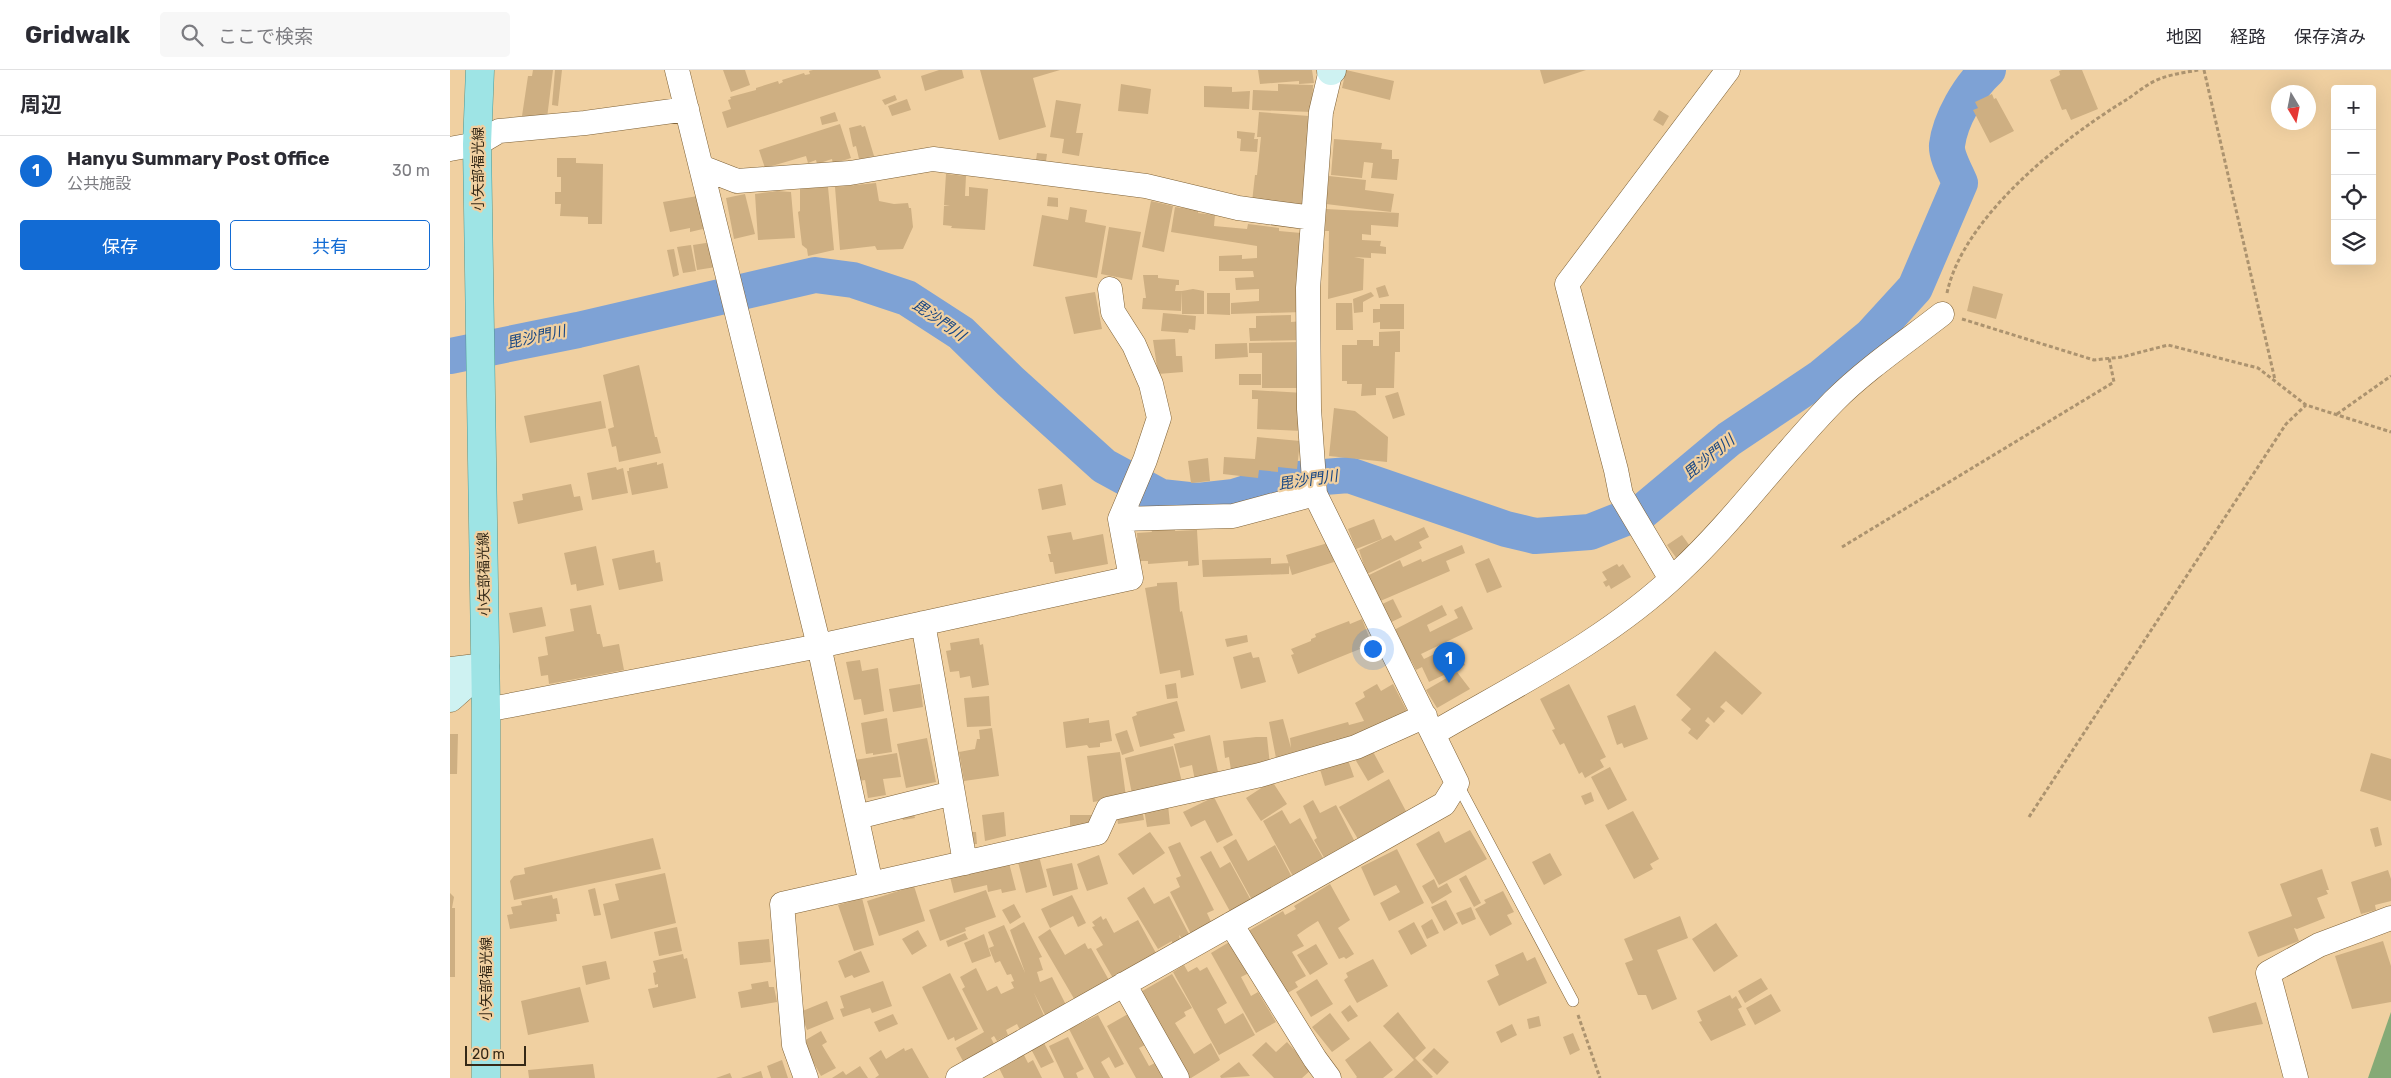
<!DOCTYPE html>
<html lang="ja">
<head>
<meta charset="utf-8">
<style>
  body { margin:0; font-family:Rubik,"Noto Sans JP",sans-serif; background:#f7f7f7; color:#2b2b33 }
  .controls { position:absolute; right:15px; top:15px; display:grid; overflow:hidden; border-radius:5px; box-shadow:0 5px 20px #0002 }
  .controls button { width:45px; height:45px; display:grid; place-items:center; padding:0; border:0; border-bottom:1px solid #e1e1e2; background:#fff; color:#2b2b33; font:25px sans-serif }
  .compass { position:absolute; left:1821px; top:15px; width:45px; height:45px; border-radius:50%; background:#fff; box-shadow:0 5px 20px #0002; rotate:170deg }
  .scale { position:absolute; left:15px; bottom:12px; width:61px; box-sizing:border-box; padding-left:5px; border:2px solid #352917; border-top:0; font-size:14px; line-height:18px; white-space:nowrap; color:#352917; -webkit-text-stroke:4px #f0d0a1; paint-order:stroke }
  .you { position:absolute; left:922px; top:578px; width:18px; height:18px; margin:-12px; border:4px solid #fff; border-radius:50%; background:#1a73e8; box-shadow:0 0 0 8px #1a73e833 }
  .badge { display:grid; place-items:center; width:32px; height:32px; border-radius:50%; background:#126bd4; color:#fff; font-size:16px; font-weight:700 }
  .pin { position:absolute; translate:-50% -41px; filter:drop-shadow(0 1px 2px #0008) }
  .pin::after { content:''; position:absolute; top:26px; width:18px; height:15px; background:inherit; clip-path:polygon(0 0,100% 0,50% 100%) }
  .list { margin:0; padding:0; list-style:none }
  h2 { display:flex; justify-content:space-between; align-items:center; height:65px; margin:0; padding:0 20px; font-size:21px }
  h2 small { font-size:16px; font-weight:400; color:#7c7c81 }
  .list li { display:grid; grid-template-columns:32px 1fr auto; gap:15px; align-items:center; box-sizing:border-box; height:70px; padding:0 20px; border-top:1px solid #e1e1e2 }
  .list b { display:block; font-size:19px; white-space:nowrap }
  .list p { margin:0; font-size:16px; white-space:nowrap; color:#7c7c81 }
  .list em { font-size:16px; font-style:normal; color:#7c7c81 }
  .actions { display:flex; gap:10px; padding:15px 20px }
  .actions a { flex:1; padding:11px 0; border:1px solid #126bd4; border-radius:5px; text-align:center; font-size:18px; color:#126bd4 }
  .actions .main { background:#126bd4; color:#fff }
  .icon { flex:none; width:28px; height:28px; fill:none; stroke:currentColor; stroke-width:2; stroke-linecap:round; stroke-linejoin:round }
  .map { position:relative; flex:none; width:1941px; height:1008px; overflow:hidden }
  header { display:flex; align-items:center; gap:30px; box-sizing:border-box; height:70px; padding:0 25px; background:#fff; border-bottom:1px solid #e1e1e2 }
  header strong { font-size:24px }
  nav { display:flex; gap:28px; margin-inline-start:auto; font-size:18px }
  .search { width:350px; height:45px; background:#f7f7f7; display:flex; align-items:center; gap:12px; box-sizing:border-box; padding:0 18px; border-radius:5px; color:#7c7c81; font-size:19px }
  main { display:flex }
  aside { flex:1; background:#fff }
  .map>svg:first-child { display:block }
  .forest { fill:#85aa76 }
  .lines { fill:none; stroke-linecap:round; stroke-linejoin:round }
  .river { stroke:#7ea2d5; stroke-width:36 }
  .building { fill:#ceaf82 }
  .lane-casing { stroke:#7e6136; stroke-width:12 }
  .street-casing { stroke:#7e6136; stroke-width:25 }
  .secondary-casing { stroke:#7e6136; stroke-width:29 }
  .primary-casing { stroke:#4f9792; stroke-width:29 }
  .path { stroke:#ac936f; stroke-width:3; stroke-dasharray:4 2.5; stroke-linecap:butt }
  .lane { stroke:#fff; stroke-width:11 }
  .street { stroke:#fff; stroke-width:24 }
  .secondary { stroke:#cef2f2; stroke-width:28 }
  .primary { stroke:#9ee4e5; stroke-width:28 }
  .labels { text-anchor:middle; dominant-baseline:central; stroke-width:4.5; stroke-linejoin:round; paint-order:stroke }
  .street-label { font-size:14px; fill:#352917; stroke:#f0d0a1 }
  .water-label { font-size:15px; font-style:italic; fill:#174683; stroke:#f0d0a1 }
</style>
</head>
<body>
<header>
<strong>Gridwalk</strong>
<div class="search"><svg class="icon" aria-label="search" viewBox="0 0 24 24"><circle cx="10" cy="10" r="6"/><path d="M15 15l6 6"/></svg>ここで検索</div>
<nav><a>地図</a><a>経路</a><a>保存済み</a></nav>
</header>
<main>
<aside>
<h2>周辺<small></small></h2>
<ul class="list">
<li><span class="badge">1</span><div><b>Hanyu Summary Post Office</b><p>公共施設</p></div><em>30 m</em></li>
</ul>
<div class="actions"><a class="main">保存</a><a>共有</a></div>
</aside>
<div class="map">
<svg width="1941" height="1008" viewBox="0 0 1941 1008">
  <rect width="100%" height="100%" fill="#f0d0a1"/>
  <path class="forest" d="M1941,942V1008H1918Z"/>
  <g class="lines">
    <path class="river" d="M0,286L128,260L365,205L403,210L457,228L511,263L560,311L654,396L711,427L748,431L784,427L837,410L899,405L1056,459L1085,466L1140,462L1193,441L1279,369L1370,308L1422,265L1465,218L1510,113C1506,103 1496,86 1497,75C1500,50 1519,17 1538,0"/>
  </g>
  <path class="building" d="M83,0H103L97,48L72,46L78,6H82Z
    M105,0H112L108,36L102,35Z
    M273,0H295L300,15L281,22Z
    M363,0H428L431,8L277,58L272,42L281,39L278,30L281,29L280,27L306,20V18L328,11L329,14L333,12L332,10L354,3L355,5L360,4L359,1Z
    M489,0H512L514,8L475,21L471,6Z
    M530,0H610L583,8L596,57L549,70Z
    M808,0H862L864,13L849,14V11L810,14Z
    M896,0L944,11L940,30L892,18Z
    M1090,0H1136L1094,14Z
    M1612,0H1632L1648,39L1621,50L1616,39L1612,40L1600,10L1610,5L1609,1Z
    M671,14L701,19L698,44L668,41Z
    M828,14L863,15L862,42L802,40L803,20L828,21Z
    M754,16L782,17V22L800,21L799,39L754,37Z
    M1542,24L1544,29L1546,28L1564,61L1540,73L1523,40L1528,38L1525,32Z
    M445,25L447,30L435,35L432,30Z
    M457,29L461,40L442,46L438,36Z
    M606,30L631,34L626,63H633L629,86L612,83L614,69L600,67Z
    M1209,40L1219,46L1213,56L1203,50Z
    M385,42L388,51L372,55L370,47Z
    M809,42L859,46L852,137L802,132L805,105H807L811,67H807Z
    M390,54L401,88L383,94L382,89L367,94L366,90L358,93L356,86L315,98L309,80Z
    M411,55L412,57L415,56L424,86L409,89L406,76L403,77L399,58Z
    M787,61L805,63L804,69H808L807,82L790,81L791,69L787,68Z
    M884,69L932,73L931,79L942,80V89H949L947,110L921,108L923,93L914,92L912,108L881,105Z
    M587,83L597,84L596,91L586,90Z
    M107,88H126V93L153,94L152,154H138V147L110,146L111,134H105V122H111V107H107Z
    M496,104L516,106L515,126H519V117L538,119L535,160L501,158L502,156L493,155L494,136L500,135H494Z
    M879,106L916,110L915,120L944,124L941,142L876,134Z
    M426,113L429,131L444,134L458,133L459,138H461L463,157L453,179L427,180L425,176L390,180L385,117Z
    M378,117L384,180L358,186L357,179L352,175L348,142L350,141V119Z
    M327,121L341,122L345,168L308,170L305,124Z
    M259,124L257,158L240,162V158L220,162L213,132Z
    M295,124L305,164L284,169L276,128Z
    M598,127L608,128V137L597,136Z
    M701,131L723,136L714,182L692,177Z
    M620,137L637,140L635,152L656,156L647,208L583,196L592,145L618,150Z
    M725,137L748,140V143L765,145L764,156L797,159L798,154L829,158V161L851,163L853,242L781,244V233L809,231V219L786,220L785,208L804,207L803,201H769V186L792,185V189L807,188V176L721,162Z
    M876,139L949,143L948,157L921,155V165L912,164V170L931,171L930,176L936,177V184L921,183V188L904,187L914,189L913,220L878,229L879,161H875Z
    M659,157L691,162L682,210L651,204Z
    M262,172L266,197L247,200L243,175Z
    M241,175L246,201L233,203L227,177Z
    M224,179L229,205L223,207L217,180Z
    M693,205H708V208L729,210V215H726L725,221H732L731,241L692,239L693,228H696Z
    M935,215L939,226L929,228L926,218Z
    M1523,216L1553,224L1546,249L1517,241Z
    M743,219L754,221V244H732V221Z
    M645,222L652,259L624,264L615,227Z
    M921,222L924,226L913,232V242L904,243L903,229Z
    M757,223H780V245L757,244Z
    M886,233H902L903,260H886Z
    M930,234H954V259H930V252L923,253V239H930Z
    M713,243L746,246L745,260L739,259L738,263L711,261Z
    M841,245V252L854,251V270L800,271L799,258H806V246Z
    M950,261V282H945L944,318H926V325L911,326L912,314H897V311H892V275H907V270H923V276H929V262Z
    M725,269L726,286H732L733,302L708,304L703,270Z
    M853,272V318H812V283H799V273Z
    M797,273L798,287L765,289V274Z
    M189,295L205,367H207L211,383L169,392L166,376L162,377L158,359L164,357L153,305Z
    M789,304H811V315H789Z
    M802,320L854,323L852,361L807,359L808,329H802Z
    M948,322L955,345L943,349L935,326Z
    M151,331L156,358L80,373L74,346Z
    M884,338L905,341L938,367L937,392L879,386Z
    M807,367L850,371L847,399L828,397V402L809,400L808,408L773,404L774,387L805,389Z
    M758,388L760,411L741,413L738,391Z
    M207,392V395L213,393L218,418L182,425L177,401H179V398Z
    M166,397L167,400L173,398L178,423L142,430L137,403Z
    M121,414L124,427L130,426L133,440L68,454L63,432L73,430L72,424Z
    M612,414L616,435L592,440L588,419Z
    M924,449L932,469L906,479L898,459Z
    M725,457V461L747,460L749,495L738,496V491L698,494V491H688L687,463L702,462L701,459Z
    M974,457L979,467L969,472L972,478L917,504L909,480L941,465L945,471Z
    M621,462L623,470L653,464L658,494L605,504L603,492H600L598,484H601L597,466Z
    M1232,465L1242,479L1227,489L1217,475Z
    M878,473L884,492L842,505L836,485Z
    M1012,475L1015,483L996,491L1000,501L928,532L917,506L950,490L953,497L971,489L972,492Z
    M146,476L154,515L127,521L126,514L121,515L114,483Z
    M204,480L206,493L210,492L213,511L169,520L162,489Z
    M821,488V494L839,493V504L753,507L752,490Z
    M1039,488L1052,517L1037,523L1025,494Z
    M1167,494L1169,497L1173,494L1181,507L1161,519L1159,515L1156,517L1153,512L1157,510L1152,502Z
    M727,512L730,542L732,541L744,605L731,608L730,600L710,604L695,518L707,516V513Z
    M943,529L952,547L937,554L928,536Z
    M141,535L147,564H150L153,577L169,574L174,600L99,614L98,605L91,606L88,587L98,585L95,567L124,561L120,539Z
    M992,535L997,545L977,555L980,562L1008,548L1004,540L1012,536L1023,559L971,584L974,589L1005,574L1015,595L979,612L972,597L966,600L961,590L958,591L942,561Z
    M92,537L96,556L63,563L59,543Z
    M912,549L921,572L909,577L910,579L848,604L841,585L844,584L841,579L861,571V569L866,567L865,564L899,551L900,554Z
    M797,565L798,572L777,577L775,569Z
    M529,568L530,575L533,574L539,615L522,618L520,606L510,608L509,601L500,602L496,581L501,580L500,573Z
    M1265,581L1312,623L1292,645L1276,631L1270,637L1275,641L1264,653L1258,647L1255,651L1260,655L1247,670L1238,663L1241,659L1231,650L1241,639L1226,625Z
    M801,582L803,588L809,587L816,612L791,619L783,587Z
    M410,590L412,601L428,598L434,641L414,645L411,629L404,630L396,592Z
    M1007,602L1020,619L987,638L976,620Z
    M726,613L728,628L717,629L715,615Z
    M470,614L473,637L443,642L439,619Z
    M927,614L931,621L943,614L959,645L843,689L827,693L819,652L833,649L841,678L840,668L898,652L899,655L914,651L905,633L915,627L913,622Z
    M1119,614L1156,687L1150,690L1154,697L1135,708L1132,702L1129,704L1114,673L1110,675L1102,660L1105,659L1090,629Z
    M539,626L541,656L517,657L514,628Z
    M727,631L735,661L723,664L725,668L690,677L682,647L687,645L686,642Z
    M1185,635L1198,669L1174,678L1172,673L1167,675L1157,646Z
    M437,648L442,682L423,685V683L416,684L411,653Z
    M639,648V653L659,650L662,671L650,673V677L639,678L637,675L616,678L613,652Z
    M542,658L549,706L514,711L509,682L525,679L527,669H530L529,660Z
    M677,660L684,681L672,685L665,664Z
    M0,664H8L7,704H0Z
    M760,665L768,702L746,716L742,695L730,698L724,674Z
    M806,667H817L820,695L781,700L779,687L775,688L773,671Z
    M477,668L486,712L456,718L447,674Z
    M723,676L732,712L682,724L675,688Z
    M921,678L934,702L918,711L902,684Z
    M670,682L676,727L643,732L637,686Z
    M447,683L451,707L433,709L436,725L418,728L415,710L409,711L405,690Z
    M1921,683L1941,689V731L1910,721Z
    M897,687L904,707L875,716L869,696Z
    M1160,697L1177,730L1158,740L1141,707Z
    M939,709L958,745L909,771L889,737Z
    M822,711L837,734L811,751L796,728Z
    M1141,722L1144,731L1135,735L1131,726Z
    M764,727L783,765L767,773L755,750L741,757L733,742Z
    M863,730L870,743L886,735L906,774L876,791L864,770L867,768L853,736Z
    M718,735L720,754L697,757L694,739Z
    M692,738L694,750L668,754L666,742Z
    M832,740L840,754L850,748L876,793L845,810L813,751Z
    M1183,741L1209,789L1200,794L1203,799L1184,809L1155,755Z
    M463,742L465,748L453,750L452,745Z
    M554,742L556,766L535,771L532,745Z
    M620,745H643V757H620Z
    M1928,757L1932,775L1925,777L1920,759Z
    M1020,760L1037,789L989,815L966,774L989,761L995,773Z
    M521,762H526L527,774H522Z
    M700,762L715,783L683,805L668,784Z
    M203,768L211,799L64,830L60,811L64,806L75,804L74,798Z
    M786,769L798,791L825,775L843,809L803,832L773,777Z
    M730,772L764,840L757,843L763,856L742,866L720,822L730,817L726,808L731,806L718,777Z
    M947,779L974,833L939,851L930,833L950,822L946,815L924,826L911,797Z
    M761,781L770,798L780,792L803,834L782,845L750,787Z
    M1100,783L1112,805L1094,815L1082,792Z
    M649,785L658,814L637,821L627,794Z
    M589,786L597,817L576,823L568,792Z
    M559,793L566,820L552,823L551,819L538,822L537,815L504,823L500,807Z
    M622,793L628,819L603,826L596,799Z
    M1872,799L1879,820H1876L1878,824L1867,828L1875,848L1847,859L1844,858L1849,871L1808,887L1798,862L1842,846L1830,814Z
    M1938,800L1941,809V831L1925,835L1926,840L1911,844L1901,812Z
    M215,803L226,853L161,869L153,834L169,830L165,814Z
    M1016,805L1031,833L1024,837L1009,809Z
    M984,809L988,818L997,813L1002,822L982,834L972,816Z
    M880,814L900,850L888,858L904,884L896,889L894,887L889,889L868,851L857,858L847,865L854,876L842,882L856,906L845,912L848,917L829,928L793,864L833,841L835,845L846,839L844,836Z
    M464,816L475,851L429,866L417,831Z
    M694,817L704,834L719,826L741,868L735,872L729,865L731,874L722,877V871L708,879L677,828Z
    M145,818L151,845L144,846L138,820Z
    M536,820L546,847L515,858L516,861L490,871L479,840Z
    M1053,821L1064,842L1057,845L1062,854L1040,866L1025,839L1036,833L1034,830Z
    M0,823L4,827L2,838H5V907H0Z
    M102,825L103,829L107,828L110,844H106L107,851L60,859L57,845L63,844L61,837L72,835L71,831Z
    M622,825L636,853L628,857L623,846L600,858L591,839Z
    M412,828L424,875L404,881L388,835Z
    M996,830L1008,853L994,861L981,837Z
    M564,834L571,847L560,854L552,840Z
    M1021,837L1026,849L1012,855L1006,843Z
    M651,846L653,850L656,848L664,863L688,850L707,885L664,910L646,879L653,875L642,857L645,856L642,852Z
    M1230,846L1238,868L1207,880L1227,929L1202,940L1196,925H1188L1175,893L1183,890L1174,869Z
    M982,849L989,863L977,869L971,856Z
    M574,852L592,887L589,888L593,900L587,902L590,912L602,907L617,937L596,947L578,911L560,860Z
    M964,852L977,876L961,885L948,861Z
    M1266,853L1288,886L1264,902L1242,869Z
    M554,855L595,948L570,960L567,954L556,960L558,965L547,971L544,966L541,968L545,976L514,993L506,978L534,962L512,919L515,917L510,907L526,898L537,921L547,916L551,924L564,918L561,912L564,911L561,904L557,905L550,891L545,893L539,878L544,876L538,862Z
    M227,857L232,881L209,886L204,862Z
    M600,859L615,885L635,873L638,879L641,878L660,912L626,932L588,867Z
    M468,860L477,876L462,885L452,869Z
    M515,863L518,869L498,877L496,871Z
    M534,864L541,886L522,893L514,873Z
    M319,869L321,892L290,895L288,872Z
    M781,871L799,903L791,907L801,926L808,922L826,952L806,963L761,883Z
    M1933,871L1941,896V932L1902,939L1885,886Z
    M866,874L878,894L860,905L847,885Z
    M411,881L420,902L404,908L402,905L395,908L388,891Z
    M1073,882L1077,891L1085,887L1097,913L1049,936L1037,911L1049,905L1045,895Z
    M233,884L234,889L237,888L246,928L203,938L198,919L208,917V914L205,915L203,903L206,902L203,891Z
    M923,889L938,916L907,933L894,910L898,907L896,903Z
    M156,891L160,909L136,915L132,896Z
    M734,895L738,902L747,897L750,901L757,897L777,933L767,939L775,954L793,943L805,965L769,985L723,902Z
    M500,903L528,959L505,971L504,967L498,970L472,917Z
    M722,904L742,938L734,942L736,946L725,953L744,984L761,973L770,990L741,1008H736L687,924Z
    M1311,908L1318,919L1295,933L1288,921Z
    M867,909L883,934L861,947L846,922Z
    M318,911L319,917H324L327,932L291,938L288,922L302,919L301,914Z
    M433,911L442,936L422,943L420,938L393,947L390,939L394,938L390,926Z
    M130,917L139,952L78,965L71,931Z
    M1321,924L1331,941L1305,955L1296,938Z
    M1280,925L1282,929L1286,926L1292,937L1288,939L1296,955L1261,971L1249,952L1252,951L1247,941Z
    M377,931L384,949L357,960L350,942Z
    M1806,932L1813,954L1763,963L1758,947Z
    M900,935L908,946L898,952L891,942Z
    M948,942L976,978L965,988L983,1007L981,1008H944L964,990L933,956Z
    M880,943L900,969L882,982L862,957Z
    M443,944L448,954L429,962L424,952Z
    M678,944L695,975L689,978L699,996L709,991L718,1008H686L657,956Z
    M648,945L674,994L665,998L659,987L651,992L660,1008H644L619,959Z
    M1089,946L1091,956L1079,959L1077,949Z
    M1062,954L1067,965L1051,973L1046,962Z
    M371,961L377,972L372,975L386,998L371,1006L352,972Z
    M1123,963L1130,980L1120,985L1113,967Z
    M618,967L634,999L626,1003L628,1008H614L599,976Z
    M920,971L943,1000L933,1008H906L907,1007L895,990Z
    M816,972L826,982L837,972L862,999L852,1008H824L802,985Z
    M594,973L604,992L591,998L581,979Z
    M454,978L455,981L462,978L479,1008H425L429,1005L419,988L431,980L436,989Z
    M984,978L999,992L987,1005L972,990Z
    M574,985L578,993L583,990L592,1008H554L549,998Z
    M332,990L338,1008H321L317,996Z
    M789,992L800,1006L771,1008L770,1006Z
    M143,994L145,1008H79L78,1000Z
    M410,996L418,1008H382L393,1001L396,1005Z
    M311,1001L313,1008H291Z
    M280,1003L282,1008H266Z"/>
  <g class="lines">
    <defs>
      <path id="lane" d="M1007,713L1123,931"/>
      <path id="street" d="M227,0L369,576L421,814
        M0,79L27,74L49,61L135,53L237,39
        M251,97L287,111L400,103L483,89L696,116L788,138L863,148
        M660,219L663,242L684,275L701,314L709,348L695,390L670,449
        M1221,509L1171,425L1166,400L1117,214L1278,0
        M36,640L369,576L681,508L670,449L783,446L865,424
        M984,663C1068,614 1158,570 1229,502C1285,450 1330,386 1384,331C1416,299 1456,272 1492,244
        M503,723L515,793
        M407,747L503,723L473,553
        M781,854L865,989L879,1008
        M674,914L727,1008
        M356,1008L344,975L332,834L647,763L658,739L810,705L906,677L975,646
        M508,1008L994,734L1007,713L865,424L859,339L858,218L871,42L881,0
        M1846,1008L1818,903L1869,875L1941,848"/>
      <path id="secondary" d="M881,1L882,0
        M0,601L35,597
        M0,628L35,597"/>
      <path id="primary" d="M30,0L27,74L36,640V1008"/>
    </defs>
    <use href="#lane" class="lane-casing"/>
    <use href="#street" class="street-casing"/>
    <use href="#secondary" class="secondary-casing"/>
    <use href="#primary" class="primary-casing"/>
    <path class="path" d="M1754,0L1825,310
      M1497,223C1513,147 1612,69 1676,30C1687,23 1699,12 1712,8C1723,4 1737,2 1749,0
      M1512,249L1644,290L1672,287L1718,275L1808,298L1856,335L1941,362
      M1887,344L1941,306
      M1392,477L1664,312L1659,288
      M1579,747L1836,354L1856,335
      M1128,945L1150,1008"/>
    <use href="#lane" class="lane"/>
    <use href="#street" class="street"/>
    <use href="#secondary" class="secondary"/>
    <use href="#primary" class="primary"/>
  </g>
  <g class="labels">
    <g class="street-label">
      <text transform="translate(28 99) rotate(-90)">小矢部福光線</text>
      <text transform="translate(34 504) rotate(-91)">小矢部福光線</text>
      <text transform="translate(36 909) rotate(-90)">小矢部福光線</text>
    </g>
    <g class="water-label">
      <text transform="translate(489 250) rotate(35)">毘沙門川</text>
      <text transform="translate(86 267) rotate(-12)">毘沙門川</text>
      <text transform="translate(1259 387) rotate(-39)">毘沙門川</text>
      <text transform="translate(858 410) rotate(-8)">毘沙門川</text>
    </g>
  </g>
</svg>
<div class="controls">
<button>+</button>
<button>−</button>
<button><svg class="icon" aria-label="locate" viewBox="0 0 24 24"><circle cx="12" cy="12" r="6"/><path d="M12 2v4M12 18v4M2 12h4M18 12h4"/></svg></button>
<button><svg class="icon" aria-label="layers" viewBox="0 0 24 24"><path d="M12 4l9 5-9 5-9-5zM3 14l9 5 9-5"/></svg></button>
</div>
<svg class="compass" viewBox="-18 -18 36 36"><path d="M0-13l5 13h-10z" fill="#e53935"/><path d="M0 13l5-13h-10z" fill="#7c7c81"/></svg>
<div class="scale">20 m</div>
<div class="you"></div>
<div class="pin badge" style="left:999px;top:613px">1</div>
</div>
</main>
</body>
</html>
